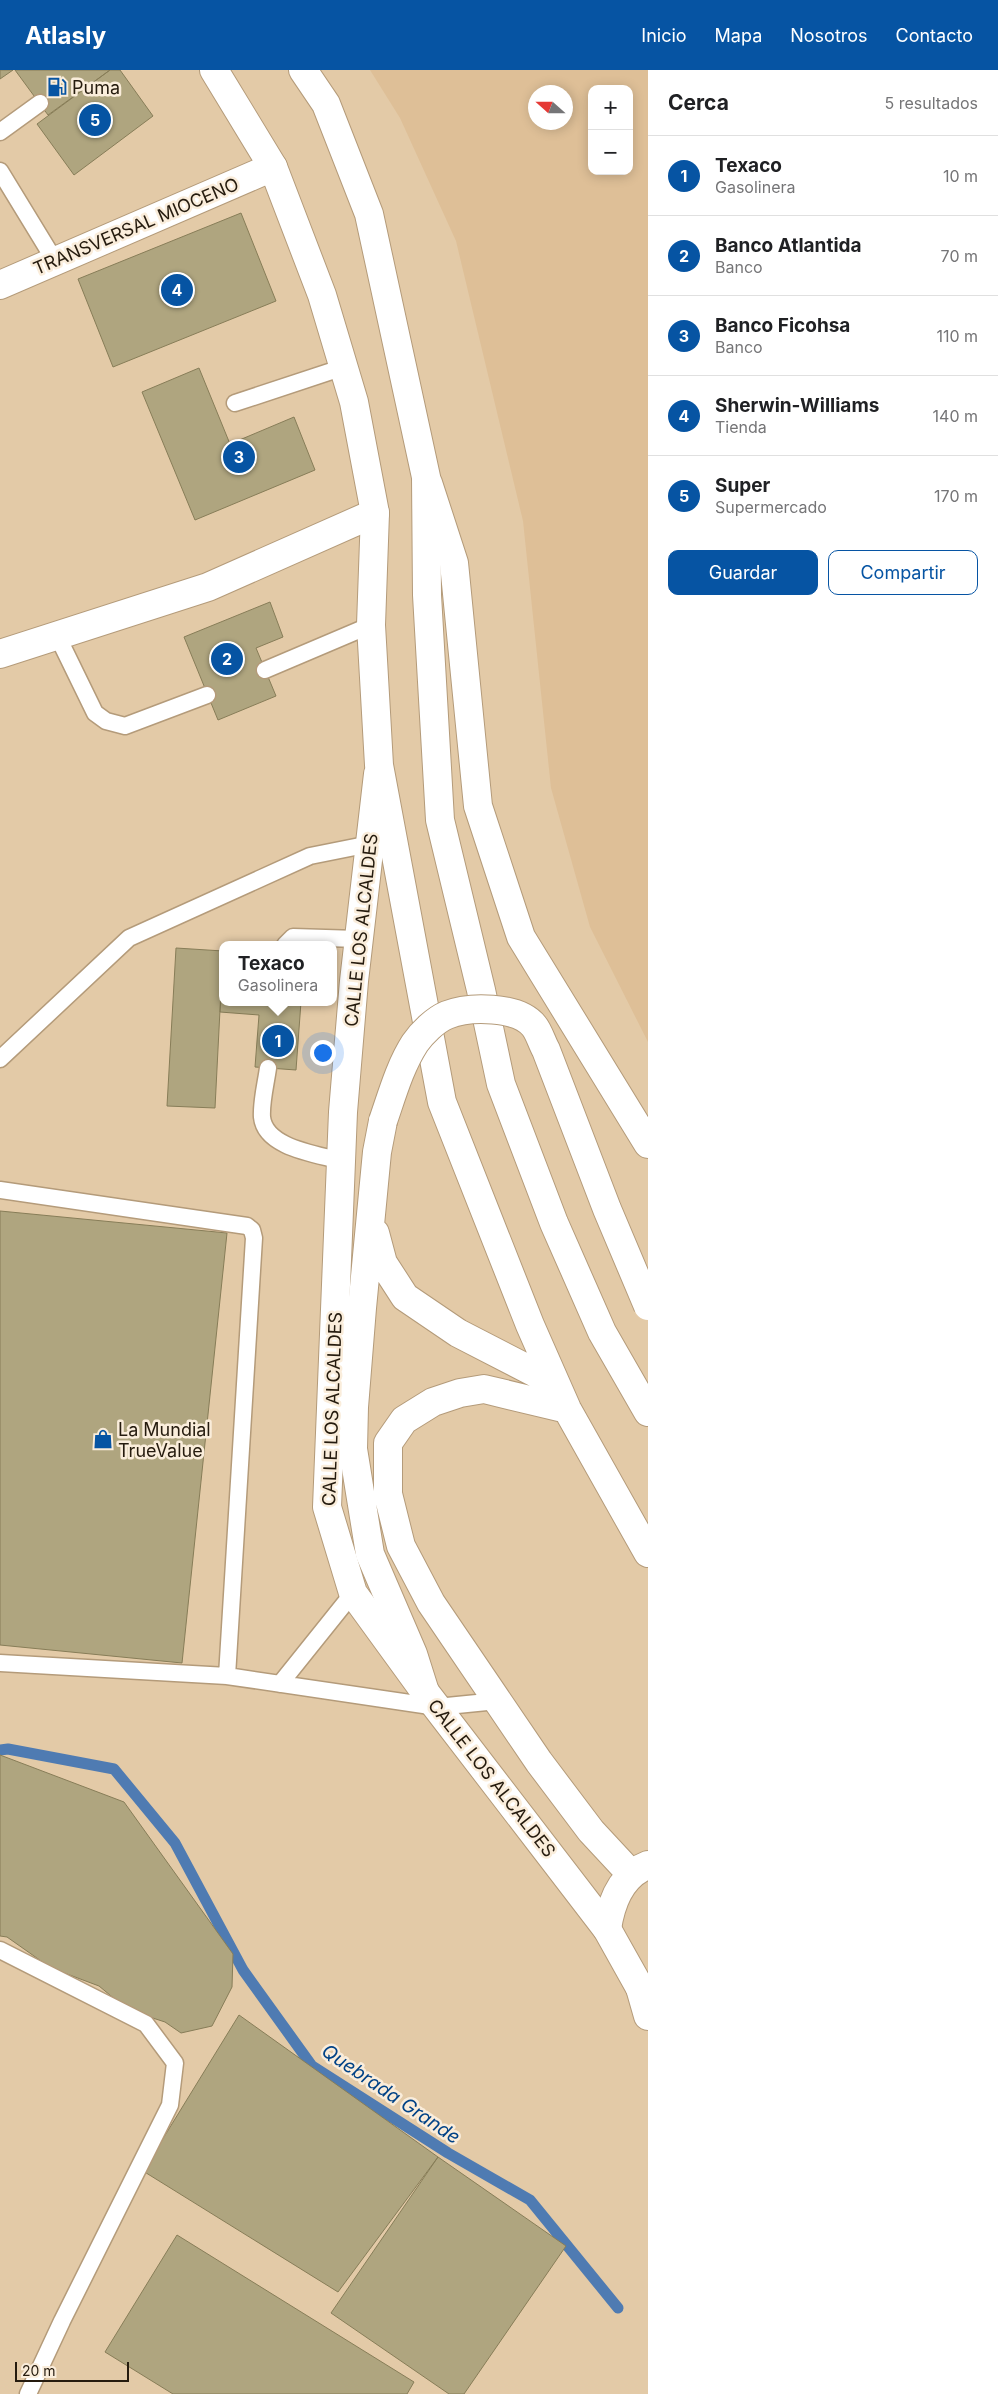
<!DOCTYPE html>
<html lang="es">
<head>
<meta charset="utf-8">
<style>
  body { margin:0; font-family:Inter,sans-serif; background:#f2f2f2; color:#202124 }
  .controls { position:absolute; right:15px; top:15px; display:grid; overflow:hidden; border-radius:10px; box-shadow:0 2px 12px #0003 }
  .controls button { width:45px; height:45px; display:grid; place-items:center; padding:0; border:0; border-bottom:1px solid #e0e0e0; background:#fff; color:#202124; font:25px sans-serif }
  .compass { position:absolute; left:528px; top:15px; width:45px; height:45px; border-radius:50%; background:#fff; box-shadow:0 2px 12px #0003; rotate:291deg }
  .scale { position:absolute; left:15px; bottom:12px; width:114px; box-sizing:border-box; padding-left:5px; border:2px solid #251b0e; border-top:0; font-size:14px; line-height:18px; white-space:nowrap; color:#251b0e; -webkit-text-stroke:4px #faeddb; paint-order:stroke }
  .you { position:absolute; left:322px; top:982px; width:18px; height:18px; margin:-12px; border:4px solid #fff; border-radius:50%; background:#1a73e8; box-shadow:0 0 0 8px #1a73e833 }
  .badge { display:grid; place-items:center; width:32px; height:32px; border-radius:50%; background:#0654a3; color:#fff; font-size:16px; font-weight:700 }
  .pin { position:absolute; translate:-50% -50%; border:2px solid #fff; box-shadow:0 1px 5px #0006 }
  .popup { position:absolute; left:219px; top:871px; width:118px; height:65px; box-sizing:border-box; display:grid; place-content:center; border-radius:10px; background:#fff; filter:drop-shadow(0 1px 4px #0005); font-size:16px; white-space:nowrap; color:#757577 }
  .popup b { font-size:19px; color:#202124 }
  .popup::after { content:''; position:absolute; left:50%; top:100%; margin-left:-10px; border:10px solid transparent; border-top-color:#fff }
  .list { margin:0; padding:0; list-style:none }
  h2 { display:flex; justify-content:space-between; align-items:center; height:65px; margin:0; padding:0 20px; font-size:21px }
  h2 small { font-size:16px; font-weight:400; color:#757577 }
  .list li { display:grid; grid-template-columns:32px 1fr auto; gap:15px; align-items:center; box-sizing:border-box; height:80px; padding:0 20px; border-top:1px solid #e0e0e0 }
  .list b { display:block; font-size:19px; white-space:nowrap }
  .list p { margin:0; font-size:16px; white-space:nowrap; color:#757577 }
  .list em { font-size:16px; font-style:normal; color:#757577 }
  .actions { display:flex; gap:10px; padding:15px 20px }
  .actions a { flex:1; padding:11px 0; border:1px solid #0654a3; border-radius:10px; text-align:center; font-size:18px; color:#0654a3 }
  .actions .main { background:#0654a3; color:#fff }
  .map { position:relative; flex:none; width:648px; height:2324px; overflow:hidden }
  header { display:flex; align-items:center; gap:30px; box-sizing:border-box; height:70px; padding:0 25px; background:#0654a3; color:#fff }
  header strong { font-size:24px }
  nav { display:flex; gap:28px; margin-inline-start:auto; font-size:18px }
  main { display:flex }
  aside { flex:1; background:#fff }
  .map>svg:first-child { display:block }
  .built { fill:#debf97; fill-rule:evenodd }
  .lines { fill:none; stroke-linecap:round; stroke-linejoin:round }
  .stream { stroke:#4f7bb2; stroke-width:11 }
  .building { fill:#afa57f; stroke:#877d58 }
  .lane-casing { stroke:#b49b7a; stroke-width:19 }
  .street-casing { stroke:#b49b7a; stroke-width:30 }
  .secondary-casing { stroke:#b49b7a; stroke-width:30 }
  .primary-casing { stroke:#b49b7a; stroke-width:30 }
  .lane { stroke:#fff; stroke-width:16 }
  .street { stroke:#fff; stroke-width:28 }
  .secondary { stroke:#fff; stroke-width:28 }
  .primary { stroke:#fff; stroke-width:28 }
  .primary-bridge-casing { stroke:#b49b7a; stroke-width:30; stroke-linecap:butt }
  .primary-bridge { stroke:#fff; stroke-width:28 }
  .labels { text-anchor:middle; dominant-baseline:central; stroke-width:5; stroke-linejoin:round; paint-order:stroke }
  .poi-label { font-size:18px; fill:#251b0e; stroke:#faeddb; text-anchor:start }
  .street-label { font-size:18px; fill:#251b0e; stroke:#faeddb }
  .water-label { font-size:19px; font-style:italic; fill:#004286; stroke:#faeddb }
</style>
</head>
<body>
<header>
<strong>Atlasly</strong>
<nav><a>Inicio</a><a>Mapa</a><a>Nosotros</a><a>Contacto</a></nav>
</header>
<main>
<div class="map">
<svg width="648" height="2324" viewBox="0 0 648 2324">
  <rect width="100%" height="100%" fill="#e3caa7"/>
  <path class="built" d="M370,0H648V972L590,857L551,718L523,451L456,171L400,48ZM592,19H629V101H592ZM536,22H566V52H536Z"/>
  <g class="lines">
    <path class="stream" d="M0,1680L8,1679L114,1699L175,1773L243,1900L312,1996L448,2083L530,2130L618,2238"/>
  </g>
  <path class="building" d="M0,0H13L0,9Z
    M15,0H110L48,45Z
    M110,0H120L153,46L74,105L37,54Z
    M241,143L276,231L113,297L78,209Z
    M199,298L230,374L294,347L315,400L195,450L142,322Z
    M270,532L283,567L256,578L276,626L218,650L184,567Z
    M176,878L223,881L215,1038L167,1036Z
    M223,902V932H301L296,1000L255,997L259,945L220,942Z
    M0,1141L227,1163L182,1593L0,1575Z
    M0,1685L124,1732L233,1884L232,1917L212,1956L181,1963L165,1952L128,1940L99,1916L51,1898L7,1867L0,1866Z
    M239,1945L438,2087L338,2222L143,2101Z
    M438,2087L566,2176L464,2324H449L331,2243Z
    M177,2165L414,2312L407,2324H173L105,2282Z"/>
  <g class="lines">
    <defs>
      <path id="lane" d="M0,62L40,33
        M0,101L55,191
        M235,333L344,297
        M57,565L95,643L106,651L125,656L207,625
        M265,600L371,555
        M285,875L293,867L358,869
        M0,989L129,868L310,786L370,774
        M268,998C266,1013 261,1032 262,1047C265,1078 317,1084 341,1091
        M0,1120L247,1156L252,1160L254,1168L227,1606
        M0,1593L227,1606L437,1637L497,1631
        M280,1614L353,1523
        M0,1880L146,1954L175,1993L170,2035L62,2251L28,2324"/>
      <path id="street" d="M0,215L273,97
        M0,584L208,517L375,443"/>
      <path id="secondary" d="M428,413L454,493L478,736L521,867L648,1074
        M378,704L354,911L343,1042L327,1437L353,1523L425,1622L607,1859L640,1918L648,1946"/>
      <path id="primary" d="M214,0L273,97L322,225L354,332L375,443L371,555L379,695L442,1032L530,1255L567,1339L648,1483
        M303,0L326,34L369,144L426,407L427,525L440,750L481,920L501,1014L554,1153L602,1262L648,1342
        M383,1051L377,1082L362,1238L354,1337L353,1379L370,1484L413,1584L425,1622
        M375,1163L383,1193L405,1227L458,1263L555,1313
        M567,1339L484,1319L460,1323L433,1332L404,1350L388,1373V1424L401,1476L431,1533L539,1692L591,1761L631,1804
        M607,1859C611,1832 621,1805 648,1795
        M640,1918L648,1920"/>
    </defs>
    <use href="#lane" class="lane-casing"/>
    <use href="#street" class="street-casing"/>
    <use href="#secondary" class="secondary-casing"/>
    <use href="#primary" class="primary-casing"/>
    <use href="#lane" class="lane"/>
    <use href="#street" class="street"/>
    <use href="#secondary" class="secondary"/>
    <use href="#primary" class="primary"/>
    <defs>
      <path id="primary-bridge" d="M383,1051C392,1025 400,996 415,973C422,963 435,950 447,945C469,936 518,936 534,956C539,962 542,973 546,980L607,1139L648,1236"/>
    </defs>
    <use href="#primary-bridge" class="primary-bridge-casing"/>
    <use href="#primary-bridge" class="primary-bridge"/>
  </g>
  <defs>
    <symbol id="fuel-bare" viewBox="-9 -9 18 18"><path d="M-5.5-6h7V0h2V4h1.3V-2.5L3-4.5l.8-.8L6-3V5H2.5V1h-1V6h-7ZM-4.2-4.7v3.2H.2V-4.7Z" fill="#0654a3" stroke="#faeddb" stroke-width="2.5" paint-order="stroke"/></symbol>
    <symbol id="shop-bare" viewBox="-9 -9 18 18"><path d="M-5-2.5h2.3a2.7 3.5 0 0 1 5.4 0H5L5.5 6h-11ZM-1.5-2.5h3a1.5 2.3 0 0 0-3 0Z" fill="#0654a3" stroke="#faeddb" stroke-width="2.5" paint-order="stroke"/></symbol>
  </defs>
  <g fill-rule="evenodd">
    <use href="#fuel-bare" x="43" y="3" width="28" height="28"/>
    <use href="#shop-bare" x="89" y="1355" width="28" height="28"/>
  </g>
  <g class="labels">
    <g class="poi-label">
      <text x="72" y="17">Puma</text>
      <text x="118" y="1359">La Mundial<tspan x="118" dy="21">TrueValue</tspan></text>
    </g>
    <g class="street-label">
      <text transform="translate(136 156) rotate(-23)">TRANSVERSAL MIOCENO</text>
      <text transform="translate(361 860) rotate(-84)">CALLE LOS ALCALDES</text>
      <text transform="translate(332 1339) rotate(-88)">CALLE LOS ALCALDES</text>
      <text transform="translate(492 1708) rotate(52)">CALLE LOS ALCALDES</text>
    </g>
    <g class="water-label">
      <text transform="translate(391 2024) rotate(34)">Quebrada Grande</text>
    </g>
  </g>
</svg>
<div class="controls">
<button>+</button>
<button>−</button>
</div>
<svg class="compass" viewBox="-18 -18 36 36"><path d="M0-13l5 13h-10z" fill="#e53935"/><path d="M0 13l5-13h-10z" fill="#757577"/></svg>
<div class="scale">20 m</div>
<div class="you"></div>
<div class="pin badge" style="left:278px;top:971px">1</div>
<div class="popup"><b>Texaco</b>Gasolinera</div>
<div class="pin badge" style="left:227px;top:589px">2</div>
<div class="pin badge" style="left:239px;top:387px">3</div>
<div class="pin badge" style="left:177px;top:220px">4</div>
<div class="pin badge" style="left:95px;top:50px">5</div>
</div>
<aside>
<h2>Cerca<small>5 resultados</small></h2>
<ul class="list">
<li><span class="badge">1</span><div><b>Texaco</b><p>Gasolinera</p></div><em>10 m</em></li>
<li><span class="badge">2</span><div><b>Banco Atlantida</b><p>Banco</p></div><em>70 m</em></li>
<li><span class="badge">3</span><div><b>Banco Ficohsa</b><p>Banco</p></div><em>110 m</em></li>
<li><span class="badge">4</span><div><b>Sherwin-Williams</b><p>Tienda</p></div><em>140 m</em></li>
<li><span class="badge">5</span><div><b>Super</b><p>Supermercado</p></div><em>170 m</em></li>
</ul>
<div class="actions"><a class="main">Guardar</a><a>Compartir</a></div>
</aside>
</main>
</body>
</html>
